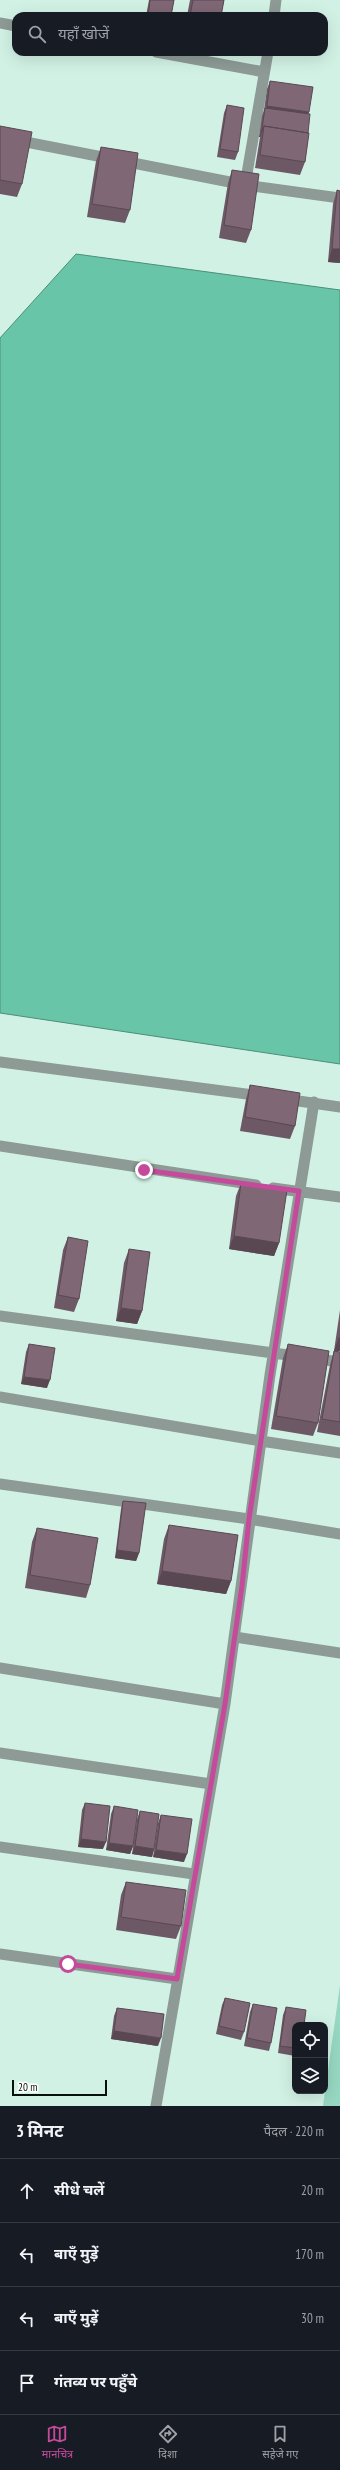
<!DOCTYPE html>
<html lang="hi">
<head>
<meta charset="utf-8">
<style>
  body { margin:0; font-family:"PT Sans Narrow","Noto Sans Devanagari",sans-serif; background:#20242c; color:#f1f3f6 }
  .controls { position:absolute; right:12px; bottom:12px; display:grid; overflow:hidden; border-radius:8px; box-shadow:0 4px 16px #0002 }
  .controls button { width:36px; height:36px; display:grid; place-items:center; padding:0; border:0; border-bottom:1px solid #363941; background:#171b24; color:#f1f3f6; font:20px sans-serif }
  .scale { position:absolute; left:12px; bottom:10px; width:95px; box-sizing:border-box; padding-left:4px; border:2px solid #06110d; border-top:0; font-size:11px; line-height:14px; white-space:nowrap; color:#06110d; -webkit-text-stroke:3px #fff; paint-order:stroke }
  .stop { position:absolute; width:12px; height:12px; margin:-9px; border:3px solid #c54a9c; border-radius:50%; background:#fff }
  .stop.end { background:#c54a9c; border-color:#fff; box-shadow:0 1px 4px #0008 }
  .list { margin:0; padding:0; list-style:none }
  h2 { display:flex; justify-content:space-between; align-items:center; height:52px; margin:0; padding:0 16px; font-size:17px }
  h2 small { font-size:13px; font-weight:400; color:#9ea1a6 }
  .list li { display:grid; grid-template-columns:26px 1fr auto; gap:12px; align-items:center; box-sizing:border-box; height:64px; padding:0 16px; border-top:1px solid #363941 }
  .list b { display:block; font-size:15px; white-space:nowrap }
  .list em { font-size:13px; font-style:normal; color:#9ea1a6 }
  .icon { flex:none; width:22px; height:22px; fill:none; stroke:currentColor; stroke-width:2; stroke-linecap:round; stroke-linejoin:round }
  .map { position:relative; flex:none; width:340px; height:2106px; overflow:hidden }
  .search { position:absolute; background:#171b24; box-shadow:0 4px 16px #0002; left:12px; right:12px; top:12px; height:44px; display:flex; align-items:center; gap:10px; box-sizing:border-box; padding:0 14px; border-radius:12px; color:#9ea1a6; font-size:15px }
  .sheet { height:308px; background:#171b24 }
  nav { display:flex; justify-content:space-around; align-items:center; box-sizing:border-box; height:56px; border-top:1px solid #363941; background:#171b24; font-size:11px; color:#9ea1a6 }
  nav a { display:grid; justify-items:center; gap:2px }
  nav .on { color:#c54a9c }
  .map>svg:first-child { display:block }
  .green { fill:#97d8c2 }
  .water { fill:#68c5a7; stroke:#4b8f79 }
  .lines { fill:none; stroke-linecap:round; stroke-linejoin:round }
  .minor { stroke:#8d9a95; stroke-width:11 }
  .wall { fill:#6d5965 }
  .shaded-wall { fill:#594852 }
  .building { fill:#7f6775; stroke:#594852 }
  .route { stroke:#c54a9c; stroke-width:5 }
</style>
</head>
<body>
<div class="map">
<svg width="340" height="2106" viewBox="0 0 340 2106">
  <rect width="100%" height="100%" fill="#d2f1e5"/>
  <path class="green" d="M340,1985V2106H323Z"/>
  <path class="water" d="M76,254L340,290V1064L0,1013V338Z"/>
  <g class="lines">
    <path class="minor" d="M274,16L276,0
      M0,23L16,26
      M156,52L264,72
      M0,137L245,185L340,198
      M245,185L268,52
      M0,1062L262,1096
      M285,1099L340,1107
      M0,1146L256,1185
      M273,1188L340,1197
      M0,1316L340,1362
      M0,1397L261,1441L340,1453
      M0,1484L249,1519L340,1534
      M235,1637L340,1653
      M0,1668L225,1704
      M0,1753L211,1784
      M0,1847L194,1874
      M0,1954L177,1979
      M156,2106L225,1704L270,1375L314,1102"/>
  </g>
  <path class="wall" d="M149,0H174L171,16H146Z
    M190,0H224L221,16H187Z
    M187,52H213L211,56Z
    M270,81L308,114V133L305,162L300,175L255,168L260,137H259L262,116L264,110L267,89Z
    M227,105L238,152L235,160L217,157L224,113Z
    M0,126L22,184L17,197L0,194Z
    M101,147L130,210L125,223L87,217L96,161Z
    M232,170L251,230L246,243L219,238L228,183Z
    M337,190L340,191V263L328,262L333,204Z
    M250,1085L295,1126L290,1139L240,1131L246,1099Z
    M241,1183L279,1243L274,1256L229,1249L236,1196Z
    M68,1237L79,1299L74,1312L54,1308L63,1250Z
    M129,1249L142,1311L137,1324L116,1321L124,1263Z
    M340,1310V1351H334Z
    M29,1344L47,1388L21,1384L26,1352Z
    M288,1344L318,1423L313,1436L271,1429L283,1358Z
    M334,1351L340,1352V1436L317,1432L330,1365Z
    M123,1501L139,1553L136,1561L115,1558L121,1509Z
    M169,1525L231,1581L226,1594L157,1584L164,1539Z
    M37,1528L90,1585L86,1598L25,1588L32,1542Z
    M85,1803L103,1849L78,1847L82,1810Z
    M114,1806L133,1846L130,1854L106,1850L111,1814Z
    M140,1811L154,1849L152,1857L132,1854L137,1819Z
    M161,1815L184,1862L153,1857L158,1823Z
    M126,1882L181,1926L176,1939L116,1930L121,1895Z
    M225,1998L244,2032L241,2040L216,2034L222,2005Z
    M253,2004L271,2043L269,2051L244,2046L250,2012Z
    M286,2007L295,2025V2056L278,2053L283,2015Z
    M117,2008L158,2046L111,2039L114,2016Z"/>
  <path class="shaded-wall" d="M267,106L309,112L307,119L264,113Z
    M262,129H263L260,137H259Z
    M332,249H340V263L328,262Z
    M234,1236L279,1243L274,1256L229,1249Z
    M121,1308L142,1311L137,1324L116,1321Z
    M339,1337H340V1351H334Z
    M24,1377L50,1380L47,1388L21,1384Z
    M117,1550L139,1553L136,1561L115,1558Z
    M162,1571L231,1581L226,1594L157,1584Z
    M81,1839L106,1842L103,1849L78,1847Z
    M109,1843L133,1846L130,1854L106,1850Z
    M135,1846L154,1849L152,1857L132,1854Z
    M156,1850L187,1854L184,1862L153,1857Z
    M114,2031L161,2038L158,2046L111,2039Z"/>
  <path class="building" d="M150,0H174L171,16H148Z
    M193,0H224L221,16H190Z
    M270,81L313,87L309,112L267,106Z
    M227,105L244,108L238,152L220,149Z
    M265,108L310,114L308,133L264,126L263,129H262Z
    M0,126L32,132L22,184L0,180Z
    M264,126L309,133L305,162L260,155Z
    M101,147L138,153L130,210L92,204Z
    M232,170L259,174L251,230L224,225Z
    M337,190L340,191V249H332Z
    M250,1085L300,1093L295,1126L245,1117Z
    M241,1183L287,1190L279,1243L234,1236Z
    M68,1237L88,1241L79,1299L58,1295Z
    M129,1249L150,1252L142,1311L121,1308Z
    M29,1344L55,1348L50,1380L24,1377Z
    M288,1344L329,1351L318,1423L276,1416Z
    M334,1351L340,1352V1422L322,1419Z
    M123,1501L146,1503L139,1553L117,1550Z
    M169,1525L238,1535L231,1581L162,1571Z
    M37,1528L98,1538L90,1585L30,1575Z
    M85,1803L110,1806L106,1842L81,1839Z
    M114,1806L138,1810L133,1846L109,1843Z
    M140,1811L159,1814L154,1849L135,1846Z
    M161,1815L192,1819L187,1854L156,1850Z
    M126,1882L186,1890L181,1926L121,1917Z
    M225,1998L250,2003L244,2032L219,2026Z
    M253,2004L277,2008L271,2043L247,2038Z
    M286,2007L306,2010L304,2025H295V2048L280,2046Z
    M117,2008L164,2014L161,2038L114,2031Z"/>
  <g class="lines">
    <path class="route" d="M68,1964L177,1979L225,1704L242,1586L249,1519L299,1191L144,1170"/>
  </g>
</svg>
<div class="controls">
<button><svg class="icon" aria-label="locate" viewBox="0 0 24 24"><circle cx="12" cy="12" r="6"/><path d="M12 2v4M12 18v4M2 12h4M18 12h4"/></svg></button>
<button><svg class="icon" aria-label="layers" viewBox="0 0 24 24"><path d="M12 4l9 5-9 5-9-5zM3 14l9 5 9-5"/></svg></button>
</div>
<div class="scale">20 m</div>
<div class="stop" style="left:68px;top:1964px"></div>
<div class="stop end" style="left:144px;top:1170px"></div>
<div class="search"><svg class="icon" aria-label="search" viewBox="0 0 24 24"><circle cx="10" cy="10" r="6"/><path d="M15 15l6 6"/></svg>यहाँ खोजें</div>
</div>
<section class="sheet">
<h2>3 मिनट<small>पैदल · 220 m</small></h2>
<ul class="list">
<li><svg class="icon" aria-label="ahead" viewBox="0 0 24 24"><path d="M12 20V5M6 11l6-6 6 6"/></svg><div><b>सीधे चलें</b></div><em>20 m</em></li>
<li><svg class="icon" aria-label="left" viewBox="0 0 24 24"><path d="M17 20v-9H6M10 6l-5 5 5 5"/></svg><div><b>बाएँ मुड़ें</b></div><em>170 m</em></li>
<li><svg class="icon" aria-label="left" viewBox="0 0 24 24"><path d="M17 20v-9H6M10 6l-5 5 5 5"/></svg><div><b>बाएँ मुड़ें</b></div><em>30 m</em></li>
<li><svg class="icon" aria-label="arrive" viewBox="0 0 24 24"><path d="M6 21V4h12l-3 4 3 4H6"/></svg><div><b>गंतव्य पर पहुँचे</b></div></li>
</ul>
</section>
<nav>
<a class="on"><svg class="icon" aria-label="map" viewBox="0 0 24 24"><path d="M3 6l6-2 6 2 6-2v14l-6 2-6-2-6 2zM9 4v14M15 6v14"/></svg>मानचित्र</a>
<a><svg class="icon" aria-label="directions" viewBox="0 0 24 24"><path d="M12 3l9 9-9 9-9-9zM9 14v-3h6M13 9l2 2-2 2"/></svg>दिशा</a>
<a><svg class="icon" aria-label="saved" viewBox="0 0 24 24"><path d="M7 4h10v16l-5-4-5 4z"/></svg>सहेजे गए</a>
</nav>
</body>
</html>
